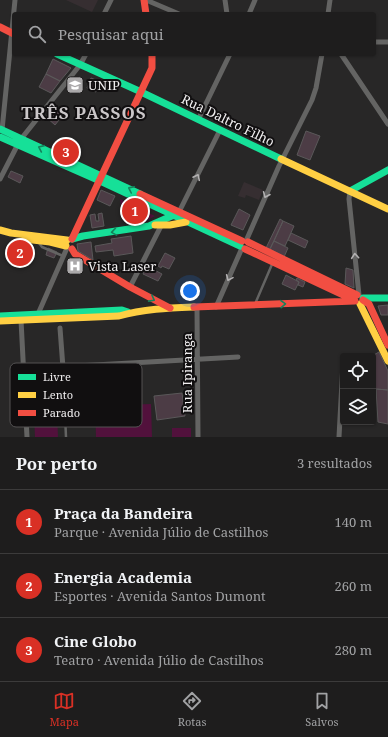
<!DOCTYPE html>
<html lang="pt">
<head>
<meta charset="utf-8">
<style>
  body { margin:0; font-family:"Noto Serif",serif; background:#2b2a2a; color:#f1f3f6 }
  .controls { position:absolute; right:12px; bottom:12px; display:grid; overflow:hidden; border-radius:4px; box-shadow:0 1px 3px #0004 }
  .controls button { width:36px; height:36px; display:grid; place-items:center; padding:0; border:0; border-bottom:1px solid #3c3b3b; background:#1e1d1d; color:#f1f3f6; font:20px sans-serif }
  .you { position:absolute; left:190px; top:291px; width:14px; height:14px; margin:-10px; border:3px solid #fff; border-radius:50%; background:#1a73e8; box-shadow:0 0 0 6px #1a73e833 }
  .badge { display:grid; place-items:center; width:26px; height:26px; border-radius:50%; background:#d93025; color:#fff; font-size:13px; font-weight:700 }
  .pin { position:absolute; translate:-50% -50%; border:2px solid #fff; box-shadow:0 1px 4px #0006 }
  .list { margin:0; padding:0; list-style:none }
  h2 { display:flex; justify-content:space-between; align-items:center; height:52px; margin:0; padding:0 16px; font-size:17px }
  h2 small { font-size:13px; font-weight:400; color:#a1a2a4 }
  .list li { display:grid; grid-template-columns:26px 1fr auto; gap:12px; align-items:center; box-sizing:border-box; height:64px; padding:0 16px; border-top:1px solid #3c3b3b }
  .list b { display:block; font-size:15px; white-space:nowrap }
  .list p { margin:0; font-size:13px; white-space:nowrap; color:#a1a2a4 }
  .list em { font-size:13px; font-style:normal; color:#a1a2a4 }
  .icon { flex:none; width:22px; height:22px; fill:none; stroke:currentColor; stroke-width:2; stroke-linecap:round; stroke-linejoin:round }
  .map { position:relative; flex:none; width:388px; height:437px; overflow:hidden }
  .search { position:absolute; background:#1e1d1d; box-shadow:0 1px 3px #0004; left:12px; right:12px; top:12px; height:44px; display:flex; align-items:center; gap:10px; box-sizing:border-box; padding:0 14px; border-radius:4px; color:#a1a2a4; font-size:15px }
  .sheet { height:244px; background:#1e1d1d }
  nav { display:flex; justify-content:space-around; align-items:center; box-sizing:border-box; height:56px; border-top:1px solid #3c3b3b; background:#1e1d1d; font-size:11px; color:#a1a2a4 }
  nav a { display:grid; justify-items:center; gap:2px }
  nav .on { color:#d93025 }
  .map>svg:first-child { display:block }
  .built { fill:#362e31 }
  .green { fill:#52113c }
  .building { fill:#4c3c45; stroke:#5a5859 }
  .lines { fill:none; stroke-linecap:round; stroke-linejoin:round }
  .lane { stroke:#646463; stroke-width:2.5 }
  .street { stroke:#646463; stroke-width:5 }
  .fast { stroke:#16e098; stroke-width:7 }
  .slow { stroke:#ffcf43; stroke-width:7 }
  .jam { stroke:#f24e42; stroke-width:7 }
  .oneway { stroke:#14825b }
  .oneway2 { stroke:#b2b0b1 }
  .labels { text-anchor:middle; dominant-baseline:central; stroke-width:4; stroke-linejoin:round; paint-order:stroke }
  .poi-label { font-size:13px; fill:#f1eff0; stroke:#110f10; text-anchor:start }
  .street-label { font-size:13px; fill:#f1eff0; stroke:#110f10 }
  .district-label { font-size:17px; font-weight:bold; letter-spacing:1px; fill:#cbc7c9; stroke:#110f10 }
  .key { fill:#110f10; stroke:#545253; stroke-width:1 }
  .key-label { font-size:11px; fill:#f1eff0 }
</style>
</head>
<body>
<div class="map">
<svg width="388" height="437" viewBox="0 0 388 437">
  <rect width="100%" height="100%" fill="#282727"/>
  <path class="built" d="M66,0H98L92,12Z
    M244,182L263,190L259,200L246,195L245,198L238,196Z"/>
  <path class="green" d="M120,199L155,216L146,221L128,224L121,207Z
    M151,404L152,437H96L95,406Z
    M57,413L58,437H35L34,414Z
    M172,428H191V437H172Z"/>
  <path class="building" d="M53,59L71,68L60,81L46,74Z
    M46,74L60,81L51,93L39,87Z
    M91,78L101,82L96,92L87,88Z
    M54,107L63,115L55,125L46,117Z
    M306,131L320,136L310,160L297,155Z
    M11,171L23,176L20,183L8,177Z
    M101,190L115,196L110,206L97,200Z
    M239,209L250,215L243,230L231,225Z
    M102,213L104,226L92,228L90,215L95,214L96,221H99L98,214Z
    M280,219L283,221L270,249L266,248Z
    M283,221L294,226L285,246L274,241Z
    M291,233L308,241L305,248L288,240Z
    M131,236L133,253L114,256L113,250L96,252L95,246L112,243L111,239Z
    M274,241L288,248L284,257L270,249Z
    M91,242L93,260L78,251L77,244Z
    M48,248L57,252L54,258L46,255Z
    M165,253L175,258L169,269L162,266L161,268L158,266Z
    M147,266L162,274L158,281L143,274Z
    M346,268L353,270L354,288L345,284Z
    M286,275L299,282L295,290L282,284Z
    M297,278L305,282L303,287L298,285L299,282L296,280Z
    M388,305V315H381L378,306Z
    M379,352L388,371V390L376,389V396L373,395V356H372Z
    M376,389L388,390V424L378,422Z
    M182,393L185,416L157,420L154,396Z"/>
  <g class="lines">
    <path class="lane" d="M39,243L42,247L63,256
      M255,304L273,262
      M63,369L66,437"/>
    <path class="street" d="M146,0L179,14
      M225,0L227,14
      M104,14L111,0
      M249,14L255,0
      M328,14L330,0
      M374,42H388
      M341,54L388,124
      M198,120L230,54
      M2,130L15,0
      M21,139L80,65L86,54
      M0,179L17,146
      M350,191L349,199L359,295
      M179,212L220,130
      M246,241L279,166L312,100L316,88L322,54
      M130,287L161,226
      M216,307L242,248
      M197,308L198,437
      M38,314L67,248
      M21,320L27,437
      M60,328L63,368
      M23,369L238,357
      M339,437L343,363"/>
    <path class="fast" d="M57,54L139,91L281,159
      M0,129L140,194
      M0,137L100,181L240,246
      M350,191L388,170
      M72,239L83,236L149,226L174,215
      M363,298H388
      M0,316L122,310L128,312"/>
    <path class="slow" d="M281,159L388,209
      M155,225H170L186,222
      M0,230L11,233L67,240
      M24,239L50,242L66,246
      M360,304L388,361
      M0,321L119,316C143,309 169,308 194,307"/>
    <path class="jam" d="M144,0L146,14
      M0,27L14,34
      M140,194L242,241
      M72,239L152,68V54
      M248,242L357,295
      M72,249L75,254L130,287L170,308
      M245,249L354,300
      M363,300L369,304L388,345
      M194,307L355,301"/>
  </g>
  <defs><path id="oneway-chevron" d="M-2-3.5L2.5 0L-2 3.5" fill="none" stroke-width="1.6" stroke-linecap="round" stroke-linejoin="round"/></defs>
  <g class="oneway">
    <use href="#oneway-chevron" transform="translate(41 148) rotate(-156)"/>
    <use href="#oneway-chevron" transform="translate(131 189) rotate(-154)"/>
    <use href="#oneway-chevron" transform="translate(114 232) rotate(171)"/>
    <use href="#oneway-chevron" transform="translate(152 299) rotate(28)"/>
    <use href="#oneway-chevron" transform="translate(283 304) rotate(-2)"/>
  </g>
  <g class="oneway2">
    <use href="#oneway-chevron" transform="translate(197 177) rotate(-64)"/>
    <use href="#oneway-chevron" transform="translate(266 195) rotate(113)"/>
    <use href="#oneway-chevron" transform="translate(355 256) rotate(-95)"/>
    <use href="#oneway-chevron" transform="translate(229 278) rotate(114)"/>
  </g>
  <defs>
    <symbol id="university-square" viewBox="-11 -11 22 22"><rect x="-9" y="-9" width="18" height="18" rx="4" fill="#aba9aa" stroke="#110f10"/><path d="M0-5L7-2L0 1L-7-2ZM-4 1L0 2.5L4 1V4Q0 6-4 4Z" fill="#fff"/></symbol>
    <symbol id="hospital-square" viewBox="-11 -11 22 22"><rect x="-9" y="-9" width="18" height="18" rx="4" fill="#aba9aa" stroke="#110f10"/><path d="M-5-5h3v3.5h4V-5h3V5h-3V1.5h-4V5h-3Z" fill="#fff"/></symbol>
  </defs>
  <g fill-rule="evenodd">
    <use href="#university-square" x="65" y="75" width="20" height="20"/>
    <use href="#hospital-square" x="65" y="256" width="20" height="20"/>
  </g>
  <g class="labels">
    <g class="poi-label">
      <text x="88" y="85">UNIP</text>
      <text x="88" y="266">Vista Laser</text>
    </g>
    <g class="street-label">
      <text transform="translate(228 120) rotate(26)">Rua Daltro Filho</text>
      <text transform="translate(187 373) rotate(-90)">Rua Ipiranga</text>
    </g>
    <g class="district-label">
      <text x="84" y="112">TRÊS PASSOS</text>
    </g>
  </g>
  <rect x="10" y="363" width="132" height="64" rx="6" class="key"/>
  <rect x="18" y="374" width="18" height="6" fill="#16e098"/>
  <rect x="18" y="392" width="18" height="6" fill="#ffcf43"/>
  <rect x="18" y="410" width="18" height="6" fill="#f24e42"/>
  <g class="key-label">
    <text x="43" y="381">Livre</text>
    <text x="43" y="399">Lento</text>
    <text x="43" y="417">Parado</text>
  </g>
</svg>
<div class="controls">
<button><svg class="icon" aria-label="locate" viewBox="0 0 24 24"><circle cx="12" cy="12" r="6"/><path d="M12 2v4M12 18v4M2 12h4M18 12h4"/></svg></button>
<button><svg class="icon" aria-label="layers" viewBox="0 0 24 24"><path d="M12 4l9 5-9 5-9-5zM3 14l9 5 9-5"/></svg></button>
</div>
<div class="you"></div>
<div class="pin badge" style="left:135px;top:211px">1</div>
<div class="pin badge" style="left:20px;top:253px">2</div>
<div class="pin badge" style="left:66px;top:152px">3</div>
<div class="search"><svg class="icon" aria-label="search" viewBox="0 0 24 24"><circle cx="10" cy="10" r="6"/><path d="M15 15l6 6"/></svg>Pesquisar aqui</div>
</div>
<section class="sheet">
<h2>Por perto<small>3 resultados</small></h2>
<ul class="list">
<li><span class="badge">1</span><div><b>Praça da Bandeira</b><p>Parque · Avenida Júlio de Castilhos</p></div><em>140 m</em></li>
<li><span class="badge">2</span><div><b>Energia Academia</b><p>Esportes · Avenida Santos Dumont</p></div><em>260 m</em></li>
<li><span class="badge">3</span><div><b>Cine Globo</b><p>Teatro · Avenida Júlio de Castilhos</p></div><em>280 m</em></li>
</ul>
</section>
<nav>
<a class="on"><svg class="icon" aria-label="map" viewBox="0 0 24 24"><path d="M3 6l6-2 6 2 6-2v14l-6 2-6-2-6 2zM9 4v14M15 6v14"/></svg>Mapa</a>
<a><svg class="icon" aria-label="directions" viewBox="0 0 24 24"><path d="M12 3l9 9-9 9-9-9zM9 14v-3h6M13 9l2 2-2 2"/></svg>Rotas</a>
<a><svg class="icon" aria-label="saved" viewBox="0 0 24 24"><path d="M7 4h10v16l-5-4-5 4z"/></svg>Salvos</a>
</nav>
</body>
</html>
